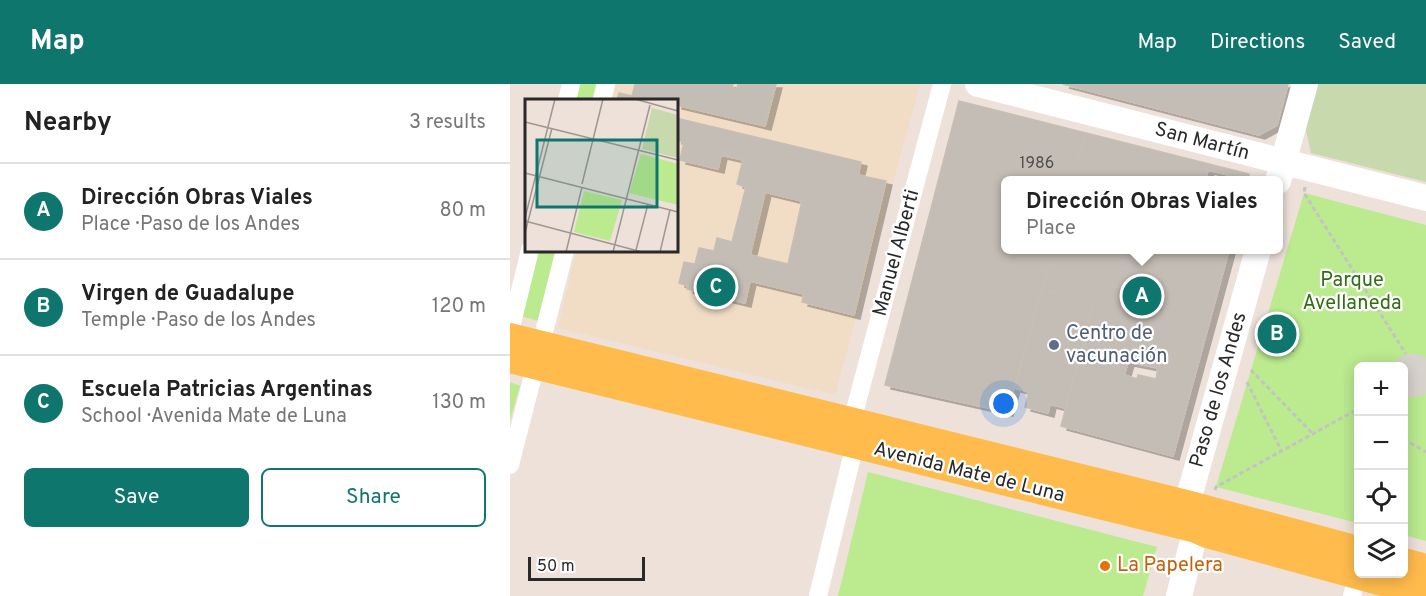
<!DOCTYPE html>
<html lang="en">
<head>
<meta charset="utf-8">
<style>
  body { margin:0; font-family:Overpass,sans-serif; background:#f2f2f2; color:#222 }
  .controls { position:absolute; right:18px; bottom:18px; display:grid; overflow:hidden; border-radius:9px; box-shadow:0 3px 15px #0003 }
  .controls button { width:54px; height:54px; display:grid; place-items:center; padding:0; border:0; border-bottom:2px solid #e0e0e0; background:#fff; color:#222; font:30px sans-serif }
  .scale { position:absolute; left:18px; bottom:15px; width:117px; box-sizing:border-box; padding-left:6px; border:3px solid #292929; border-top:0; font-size:16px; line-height:21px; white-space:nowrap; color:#292929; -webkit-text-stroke:4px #fff; paint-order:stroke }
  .you { position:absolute; left:494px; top:320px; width:21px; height:21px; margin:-15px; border:4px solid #fff; border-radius:50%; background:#1a73e8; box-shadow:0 0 0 9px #1a73e833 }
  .badge { display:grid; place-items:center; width:39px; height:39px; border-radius:50%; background:#0f766e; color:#fff; font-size:20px; font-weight:700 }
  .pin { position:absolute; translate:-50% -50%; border:3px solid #fff; box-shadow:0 2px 6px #0006 }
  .popup { position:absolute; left:491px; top:92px; width:282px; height:78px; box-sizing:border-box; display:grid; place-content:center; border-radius:9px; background:#fff; filter:drop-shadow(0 2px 4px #0005); font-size:20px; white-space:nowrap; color:#767676 }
  .popup b { font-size:22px; color:#222 }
  .popup::after { content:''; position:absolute; left:50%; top:100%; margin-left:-12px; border:12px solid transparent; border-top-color:#fff }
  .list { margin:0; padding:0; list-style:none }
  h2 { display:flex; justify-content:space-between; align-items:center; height:78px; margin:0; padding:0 24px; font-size:26px }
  h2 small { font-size:20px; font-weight:400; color:#767676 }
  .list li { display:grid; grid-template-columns:39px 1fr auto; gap:18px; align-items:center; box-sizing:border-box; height:96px; padding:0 24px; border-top:2px solid #e0e0e0 }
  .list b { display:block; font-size:22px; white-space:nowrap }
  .list p { margin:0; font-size:20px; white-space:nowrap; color:#767676 }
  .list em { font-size:20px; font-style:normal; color:#767676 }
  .actions { display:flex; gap:12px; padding:18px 24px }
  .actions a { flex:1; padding:14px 0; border:2px solid #0f766e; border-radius:9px; text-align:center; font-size:21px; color:#0f766e }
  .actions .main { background:#0f766e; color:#fff }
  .icon { flex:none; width:33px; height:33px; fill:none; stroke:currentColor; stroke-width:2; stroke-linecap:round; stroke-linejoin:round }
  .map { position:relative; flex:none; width:916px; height:512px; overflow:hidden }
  header { display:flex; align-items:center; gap:36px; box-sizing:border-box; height:84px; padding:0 30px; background:#0f766e; color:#fff }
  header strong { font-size:28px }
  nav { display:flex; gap:33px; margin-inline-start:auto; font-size:21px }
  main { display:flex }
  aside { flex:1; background:#fff }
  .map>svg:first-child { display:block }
  .education { fill:#f1ddc6 }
  .green { fill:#bbea8f }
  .cemetery { fill:#c9d9ae }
  .plaza { fill:#d8d2cc }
  .building { fill:#c4bdb5; stroke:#c8beb3; stroke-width:1.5; fill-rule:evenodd; filter:url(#shadow) }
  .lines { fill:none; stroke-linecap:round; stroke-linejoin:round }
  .path { stroke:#c3c3c3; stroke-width:3; stroke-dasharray:4.5 3; stroke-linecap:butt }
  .street { stroke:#fff; stroke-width:18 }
  .secondary { stroke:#fff; stroke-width:26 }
  .primary { stroke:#ffbb4c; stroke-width:28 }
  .service-dot { fill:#5c6f8a; stroke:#fff; stroke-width:2 }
  .food-dot { fill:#e8710a; stroke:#fff; stroke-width:2 }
  .labels { text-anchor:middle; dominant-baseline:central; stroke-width:4.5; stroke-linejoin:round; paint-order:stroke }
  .number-label { font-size:16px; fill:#504e4c }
  .street-label { font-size:20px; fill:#292929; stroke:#fff }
  .park-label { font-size:20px; fill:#326d12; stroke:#fff }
  .service-label { font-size:20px; fill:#4e5e75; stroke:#fff; text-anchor:start }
  .food-label { font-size:20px; fill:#c56008; stroke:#fff; text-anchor:start }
  .inset-road { fill:none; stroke:#9f9793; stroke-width:1.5 }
  .view { fill:#0f766e; fill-opacity:0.15; stroke:#0f766e; stroke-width:3 }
  .inset-edge { fill:none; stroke:#292929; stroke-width:3 }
</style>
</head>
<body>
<header>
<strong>Map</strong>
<nav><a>Map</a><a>Directions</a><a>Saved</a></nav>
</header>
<main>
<aside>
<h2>Nearby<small>3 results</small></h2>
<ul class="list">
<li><span class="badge">A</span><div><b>Dirección Obras Viales</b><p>Place · Paso de los Andes</p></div><em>80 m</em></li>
<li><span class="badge">B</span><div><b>Virgen de Guadalupe</b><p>Temple · Paso de los Andes</p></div><em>120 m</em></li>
<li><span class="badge">C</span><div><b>Escuela Patricias Argentinas</b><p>School · Avenida Mate de Luna</p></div><em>130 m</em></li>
</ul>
<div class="actions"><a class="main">Save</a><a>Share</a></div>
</aside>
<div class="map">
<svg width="916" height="512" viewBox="0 0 916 512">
  <defs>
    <filter id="shadow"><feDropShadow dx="6" dy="4" stdDeviation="0" flood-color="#0004"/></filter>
  </defs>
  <rect width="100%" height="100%" fill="#ede1d9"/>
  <path class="education" d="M106,0H410L325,311L48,244L66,167L166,166V16H102Z"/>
  <path class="green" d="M69,0H86L82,16H65Z
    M794,109L916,141V457L894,451V282H848V439L706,403Z
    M28,167H45L28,237L11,232Z
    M0,298L10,302L0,336Z
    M358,388L647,463L633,512H328Z"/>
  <path class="cemetery" d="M806,0H916V98L801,69L795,42Z"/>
  <path class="plaza" d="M896,270H910L916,274V309L912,312L897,313L894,311V282H883L884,278Z"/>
  <path class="building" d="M125,0H223L222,5L227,6L228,0H266L255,42L166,21V16H107L109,9L122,12Z
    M553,0H778L767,41L749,51Z
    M449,17L576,49L562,97H496V166H543L497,328L375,301Z
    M166,34L351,78L348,91L376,97L344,231L292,218L294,210L240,197L235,219L177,205L178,202L169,199L174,178L185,180L189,164L204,167L207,154L222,158L236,103L227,100L233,76L211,71L208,85L170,76L174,58L166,56ZM255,108L292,117L278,180L240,171Z
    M576,49L739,90L738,97H562Z
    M698,86L731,94L730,97H695Z
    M543,166H719L663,372L551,342L584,219L532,205Z
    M532,205L584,219L555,324L540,320L538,329L515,323L519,308L505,304Z
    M757,237L782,245L777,263L751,256Z
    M618,278L648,284L646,295L628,291L627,295L614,291Z"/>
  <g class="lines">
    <path class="path" d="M795,103L794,109L896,270
      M741,286L802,349
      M737,298L771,366
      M894,355L916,368
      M705,406L706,403L848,325"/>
    <path class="street" d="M57,16L61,0
      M92,16L96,0
      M0,247L20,166
      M342,337L432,0
      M0,381L55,166
      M308,512L345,360
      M842,512L847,492"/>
    <path class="secondary" d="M468,0L916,114
      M768,97L795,0
      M669,512L686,445L677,420L748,166"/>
    <path class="primary" d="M0,253L677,420L848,466
      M0,275L686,445L697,450L916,510
      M894,478L916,484"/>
  </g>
  <circle class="service-dot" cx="544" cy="261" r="6"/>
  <circle class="food-dot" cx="595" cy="482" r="6"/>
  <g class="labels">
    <g class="number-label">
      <text x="527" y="80">1986</text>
    </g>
    <g class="street-label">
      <text transform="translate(692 58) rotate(15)">San Martín</text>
      <text transform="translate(387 169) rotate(-75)">Manuel Alberti</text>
      <text transform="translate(709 306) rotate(-74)">Paso de los Andes</text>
      <text transform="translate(459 389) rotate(14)">Avenida Mate de Luna</text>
    </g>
    <g class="park-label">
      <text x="842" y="197">Parque<tspan x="842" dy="23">Avellaneda</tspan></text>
    </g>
    <g class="service-label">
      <text x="556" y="250">Centro de<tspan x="556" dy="23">vacunación</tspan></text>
    </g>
    <g class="food-label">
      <text x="607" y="482">La Papelera</text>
    </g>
  </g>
  <g transform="translate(15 15)">
    <rect width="153" height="153" fill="#ede1d9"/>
    <path d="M116,55L153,65V106L104,94ZM59,92L97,101L85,142L49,133Z" fill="#bbea8f"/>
    <path d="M127,9L153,16V59L117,50Z" fill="#c9d9ae"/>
    <path class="inset-road" d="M110,0L153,12M0,23L153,61M0,74L153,113M57,85L78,0M0,119L30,0M0,122L117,153M0,134L27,29M111,151L123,105M41,153L57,88M88,153L125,6M135,153L145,111"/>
    <path class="view" d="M12,41H132V108H12Z"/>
    <rect width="153" height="153" class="inset-edge"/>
  </g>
</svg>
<div class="controls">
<button>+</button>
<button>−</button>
<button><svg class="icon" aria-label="locate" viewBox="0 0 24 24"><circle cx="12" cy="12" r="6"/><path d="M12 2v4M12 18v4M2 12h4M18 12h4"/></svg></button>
<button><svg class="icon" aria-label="layers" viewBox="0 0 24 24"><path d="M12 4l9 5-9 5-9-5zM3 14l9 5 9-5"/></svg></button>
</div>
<div class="scale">50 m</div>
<div class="you"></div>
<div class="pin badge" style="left:632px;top:212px">A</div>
<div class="popup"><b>Dirección Obras Viales</b>Place</div>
<div class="pin badge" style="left:767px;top:250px">B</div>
<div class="pin badge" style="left:206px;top:203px">C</div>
</div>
</main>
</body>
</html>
